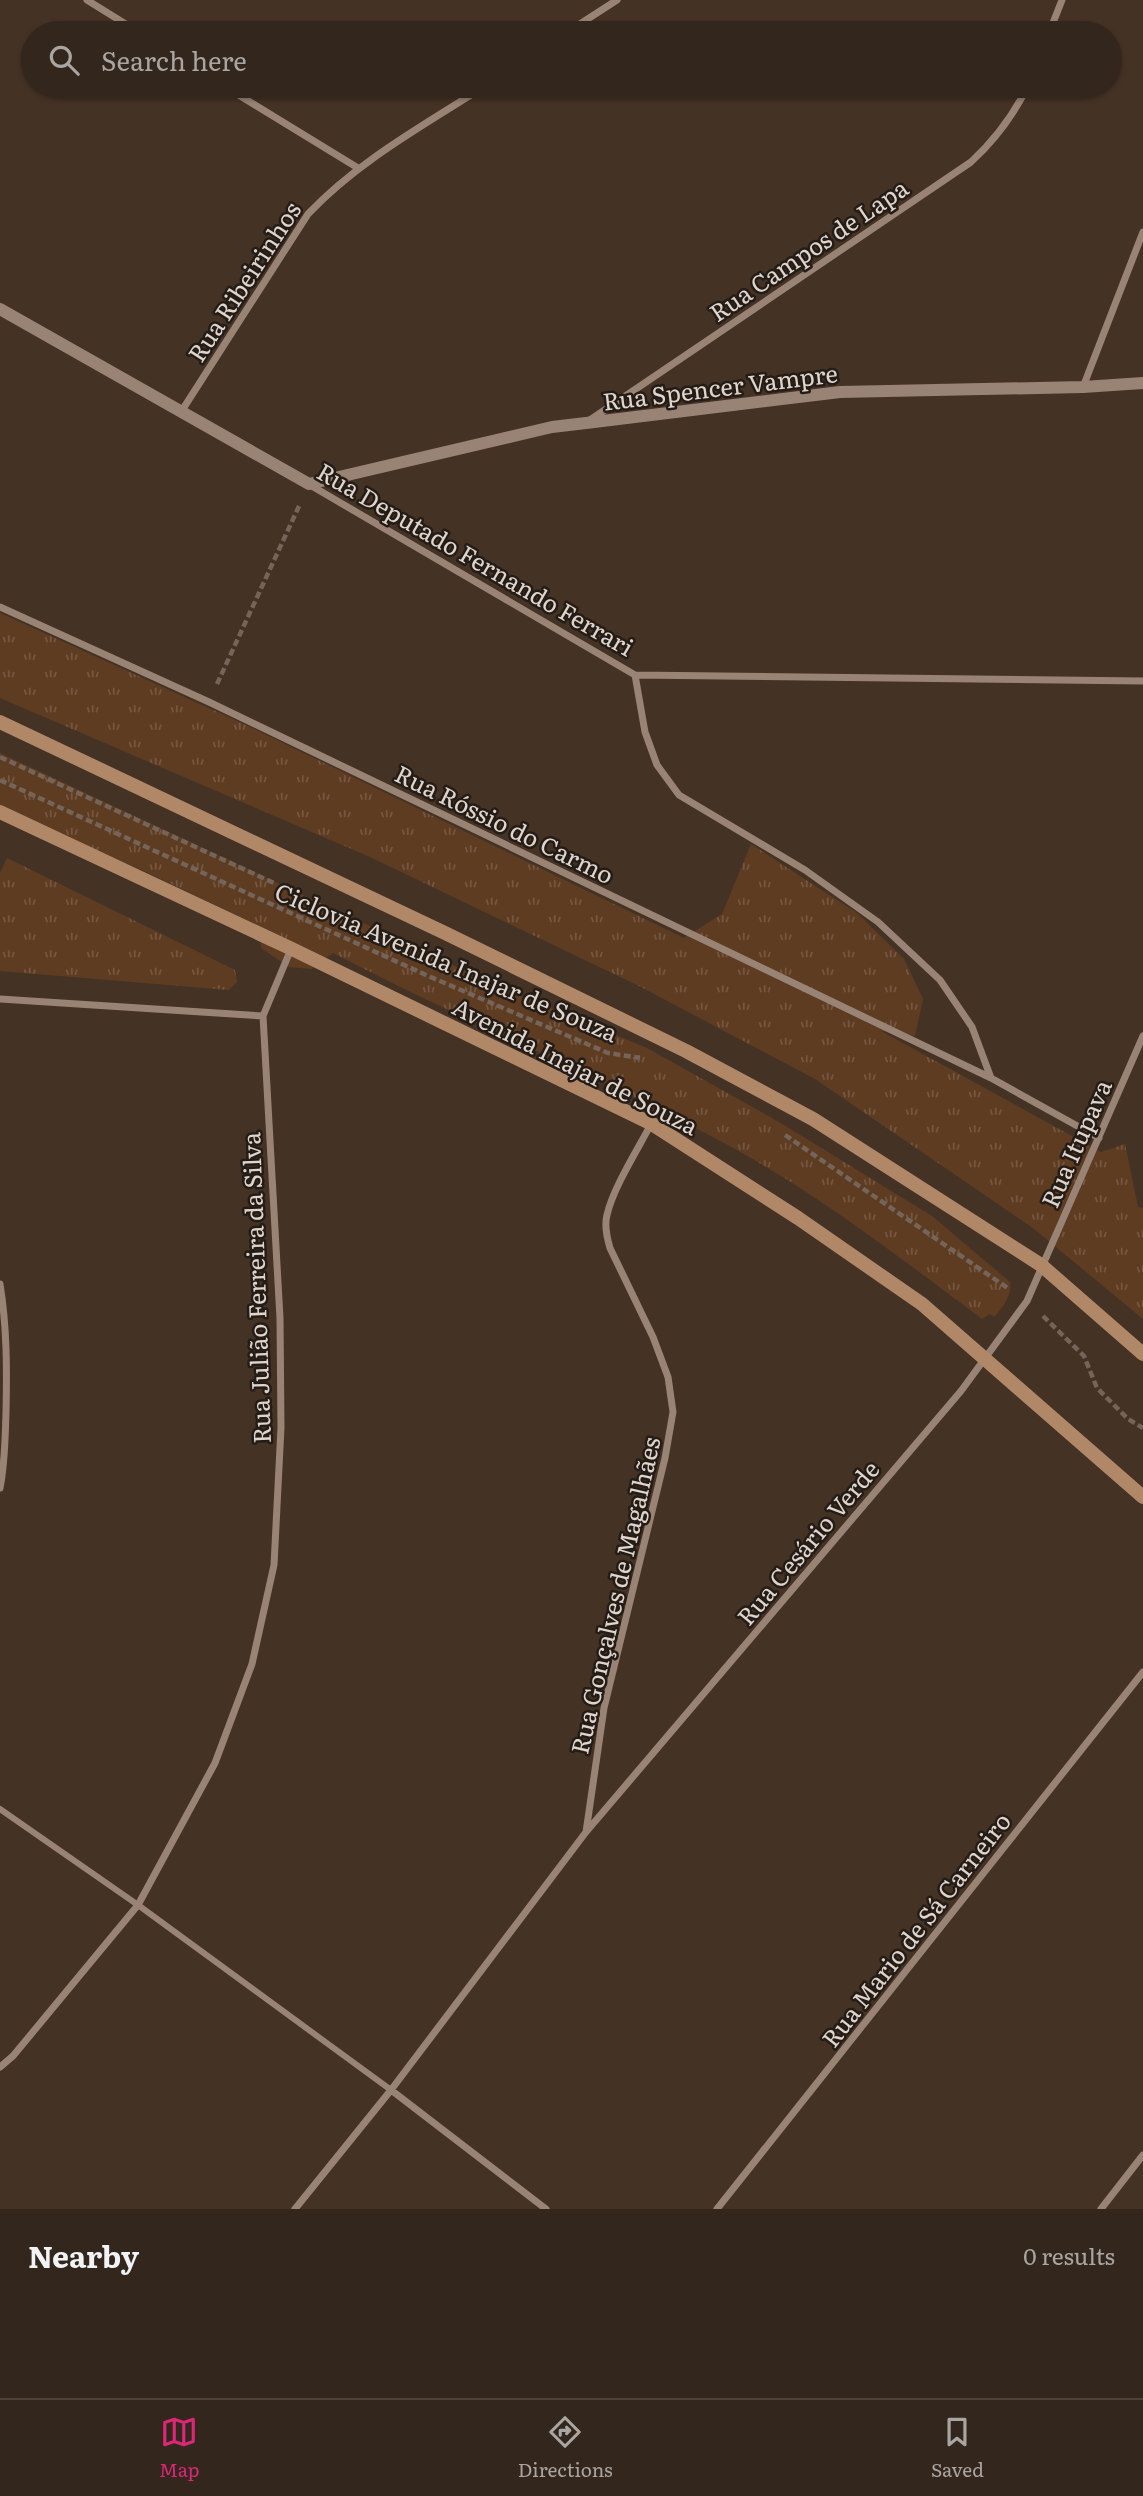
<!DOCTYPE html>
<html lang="en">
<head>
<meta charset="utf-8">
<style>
  body { margin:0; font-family:Literata,serif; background:#3e3229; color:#f1f3f6 }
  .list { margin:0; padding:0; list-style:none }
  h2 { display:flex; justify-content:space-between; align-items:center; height:91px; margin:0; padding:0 28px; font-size:30px }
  h2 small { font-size:23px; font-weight:400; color:#a9a5a3 }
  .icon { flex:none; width:38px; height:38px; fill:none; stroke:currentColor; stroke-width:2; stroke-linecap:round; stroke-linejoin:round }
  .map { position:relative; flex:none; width:1143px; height:2209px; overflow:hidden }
  .search { position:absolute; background:#33261c; box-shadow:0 2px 5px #0004; left:21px; right:21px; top:21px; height:77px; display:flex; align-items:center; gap:18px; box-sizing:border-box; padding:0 24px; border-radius:38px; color:#a9a5a3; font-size:26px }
  .sheet { height:189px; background:#33261c }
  nav { display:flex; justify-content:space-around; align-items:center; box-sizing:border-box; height:98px; border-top:2px solid #4e433b; background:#33261c; font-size:19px; color:#a9a5a3 }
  nav a { display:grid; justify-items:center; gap:4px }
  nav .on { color:#db2777 }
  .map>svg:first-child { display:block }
  .park { fill:url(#park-tufts) }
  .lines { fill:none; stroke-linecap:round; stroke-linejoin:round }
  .path { stroke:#746459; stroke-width:4.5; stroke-dasharray:7 3.5; stroke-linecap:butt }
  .pedestrian { stroke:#998374; stroke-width:6 }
  .minor { stroke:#998374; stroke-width:7 }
  .tertiary { stroke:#998374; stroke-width:12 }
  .secondary { stroke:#b18867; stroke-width:14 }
  .labels { text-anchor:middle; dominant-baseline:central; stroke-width:5; stroke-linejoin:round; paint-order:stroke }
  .street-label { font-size:24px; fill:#e0d5cd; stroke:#241c16 }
</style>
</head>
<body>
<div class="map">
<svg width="1143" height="2209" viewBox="0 0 1143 2209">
  <defs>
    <pattern id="park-tufts" width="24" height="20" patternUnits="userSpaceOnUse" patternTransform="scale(1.75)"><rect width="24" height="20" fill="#5e3c22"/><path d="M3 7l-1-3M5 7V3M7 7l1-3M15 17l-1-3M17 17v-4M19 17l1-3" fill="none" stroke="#755741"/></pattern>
  </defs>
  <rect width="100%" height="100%" fill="#443225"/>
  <path class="park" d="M0,613L246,725L684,938L722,914L751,844L857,913L904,959L923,999L915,1036L881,1031L1101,1152L1125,1144L1138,1207L1143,1208V1319L1033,1228L815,1079L639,986L370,857L0,698Z
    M0,753L502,988L647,1048L779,1122L932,1216L1010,1282C1012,1296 1003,1307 994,1317L990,1314L982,1319C899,1257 816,1192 724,1143C596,1074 461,1020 333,953L311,969L289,967L261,948L259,926L142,870L0,809Z
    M7,858L235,970L237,982L229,990L0,971V873Z"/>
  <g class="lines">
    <path class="path" d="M217,684L300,504
      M0,757L276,884
      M0,780L426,975L608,1053L640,1058
      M785,1135L1009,1289
      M1043,1316L1084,1356L1097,1388L1128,1419L1143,1428"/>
    <path class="pedestrian" d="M0,1809L138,1905L391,2090"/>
    <path class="minor" d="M87,0L140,33
      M566,33L617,0
      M1049,33L1062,0
      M224,86L358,168
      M1083,387L1143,232
      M181,412L308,214C358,161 424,125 485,86
      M590,420L971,162C996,139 1013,116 1028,86
      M310,485L635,675L1143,681
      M0,607L209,702L991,1078L1099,1138
      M635,675L645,732L657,765L679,795L805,870L878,922L940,980L972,1027L991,1078
      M0,999L263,1016L291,949
      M0,1284C7,1327 7,1370 6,1413C5,1439 5,1464 0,1488
      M586,1832L604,1708L665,1458L673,1412L668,1377L653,1337L610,1248C607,1238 604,1226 607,1215C613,1188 638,1149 651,1124
      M0,2067L13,2056L138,1905L215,1763L252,1664L274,1565L281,1428L280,1318L263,1016
      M391,2090L546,2209
      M295,2209L391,2090L586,1832L961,1391L1027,1301L1143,1036
      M717,2209L1143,1672
      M1101,2209L1143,2155"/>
    <path class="tertiary" d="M0,309L309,484L552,427L586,423L840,392L1083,387L1143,383"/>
    <path class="secondary" d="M0,722L445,933L686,1051L813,1119L1041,1265L1143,1354
      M0,812L292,949L652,1124L798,1218L922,1304L1143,1497"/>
  </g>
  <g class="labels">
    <g class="street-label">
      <text transform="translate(808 249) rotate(-34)">Rua Campos de Lapa</text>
      <text transform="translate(243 281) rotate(-57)">Rua Ribeirinhos</text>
      <text transform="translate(720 386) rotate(-7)">Rua Spencer Vampre</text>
      <text transform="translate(476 558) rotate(30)">Rua Deputado Fernando Ferrari</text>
      <text transform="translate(505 823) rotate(26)">Rua Róssio do Carmo</text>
      <text transform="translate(447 961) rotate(23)">Ciclovia Avenida Inajar de Souza</text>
      <text transform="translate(576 1065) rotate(27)">Avenida Inajar de Souza</text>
      <text transform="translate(1075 1143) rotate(-66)">Rua Itupava</text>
      <text transform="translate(255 1288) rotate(-92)">Rua Julião Ferreira da Silva</text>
      <text transform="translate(807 1542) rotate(-50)">Rua Cesário Verde</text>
      <text transform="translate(614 1595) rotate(-77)">Rua Gonçalves de Magalhães</text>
      <text transform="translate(915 1929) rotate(-52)">Rua Mario de Sá Carneiro</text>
    </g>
  </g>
</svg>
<div class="search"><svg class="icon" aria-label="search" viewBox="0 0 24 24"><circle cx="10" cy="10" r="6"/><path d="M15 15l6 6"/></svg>Search here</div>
</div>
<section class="sheet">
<h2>Nearby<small>0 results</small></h2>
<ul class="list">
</ul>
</section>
<nav>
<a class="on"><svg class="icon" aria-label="map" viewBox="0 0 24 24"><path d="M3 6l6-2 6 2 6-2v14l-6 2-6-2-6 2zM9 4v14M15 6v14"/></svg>Map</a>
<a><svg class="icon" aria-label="directions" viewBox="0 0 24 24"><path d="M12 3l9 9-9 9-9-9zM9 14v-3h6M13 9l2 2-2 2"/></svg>Directions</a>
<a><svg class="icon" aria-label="saved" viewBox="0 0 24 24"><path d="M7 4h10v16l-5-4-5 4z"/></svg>Saved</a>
</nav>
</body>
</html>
